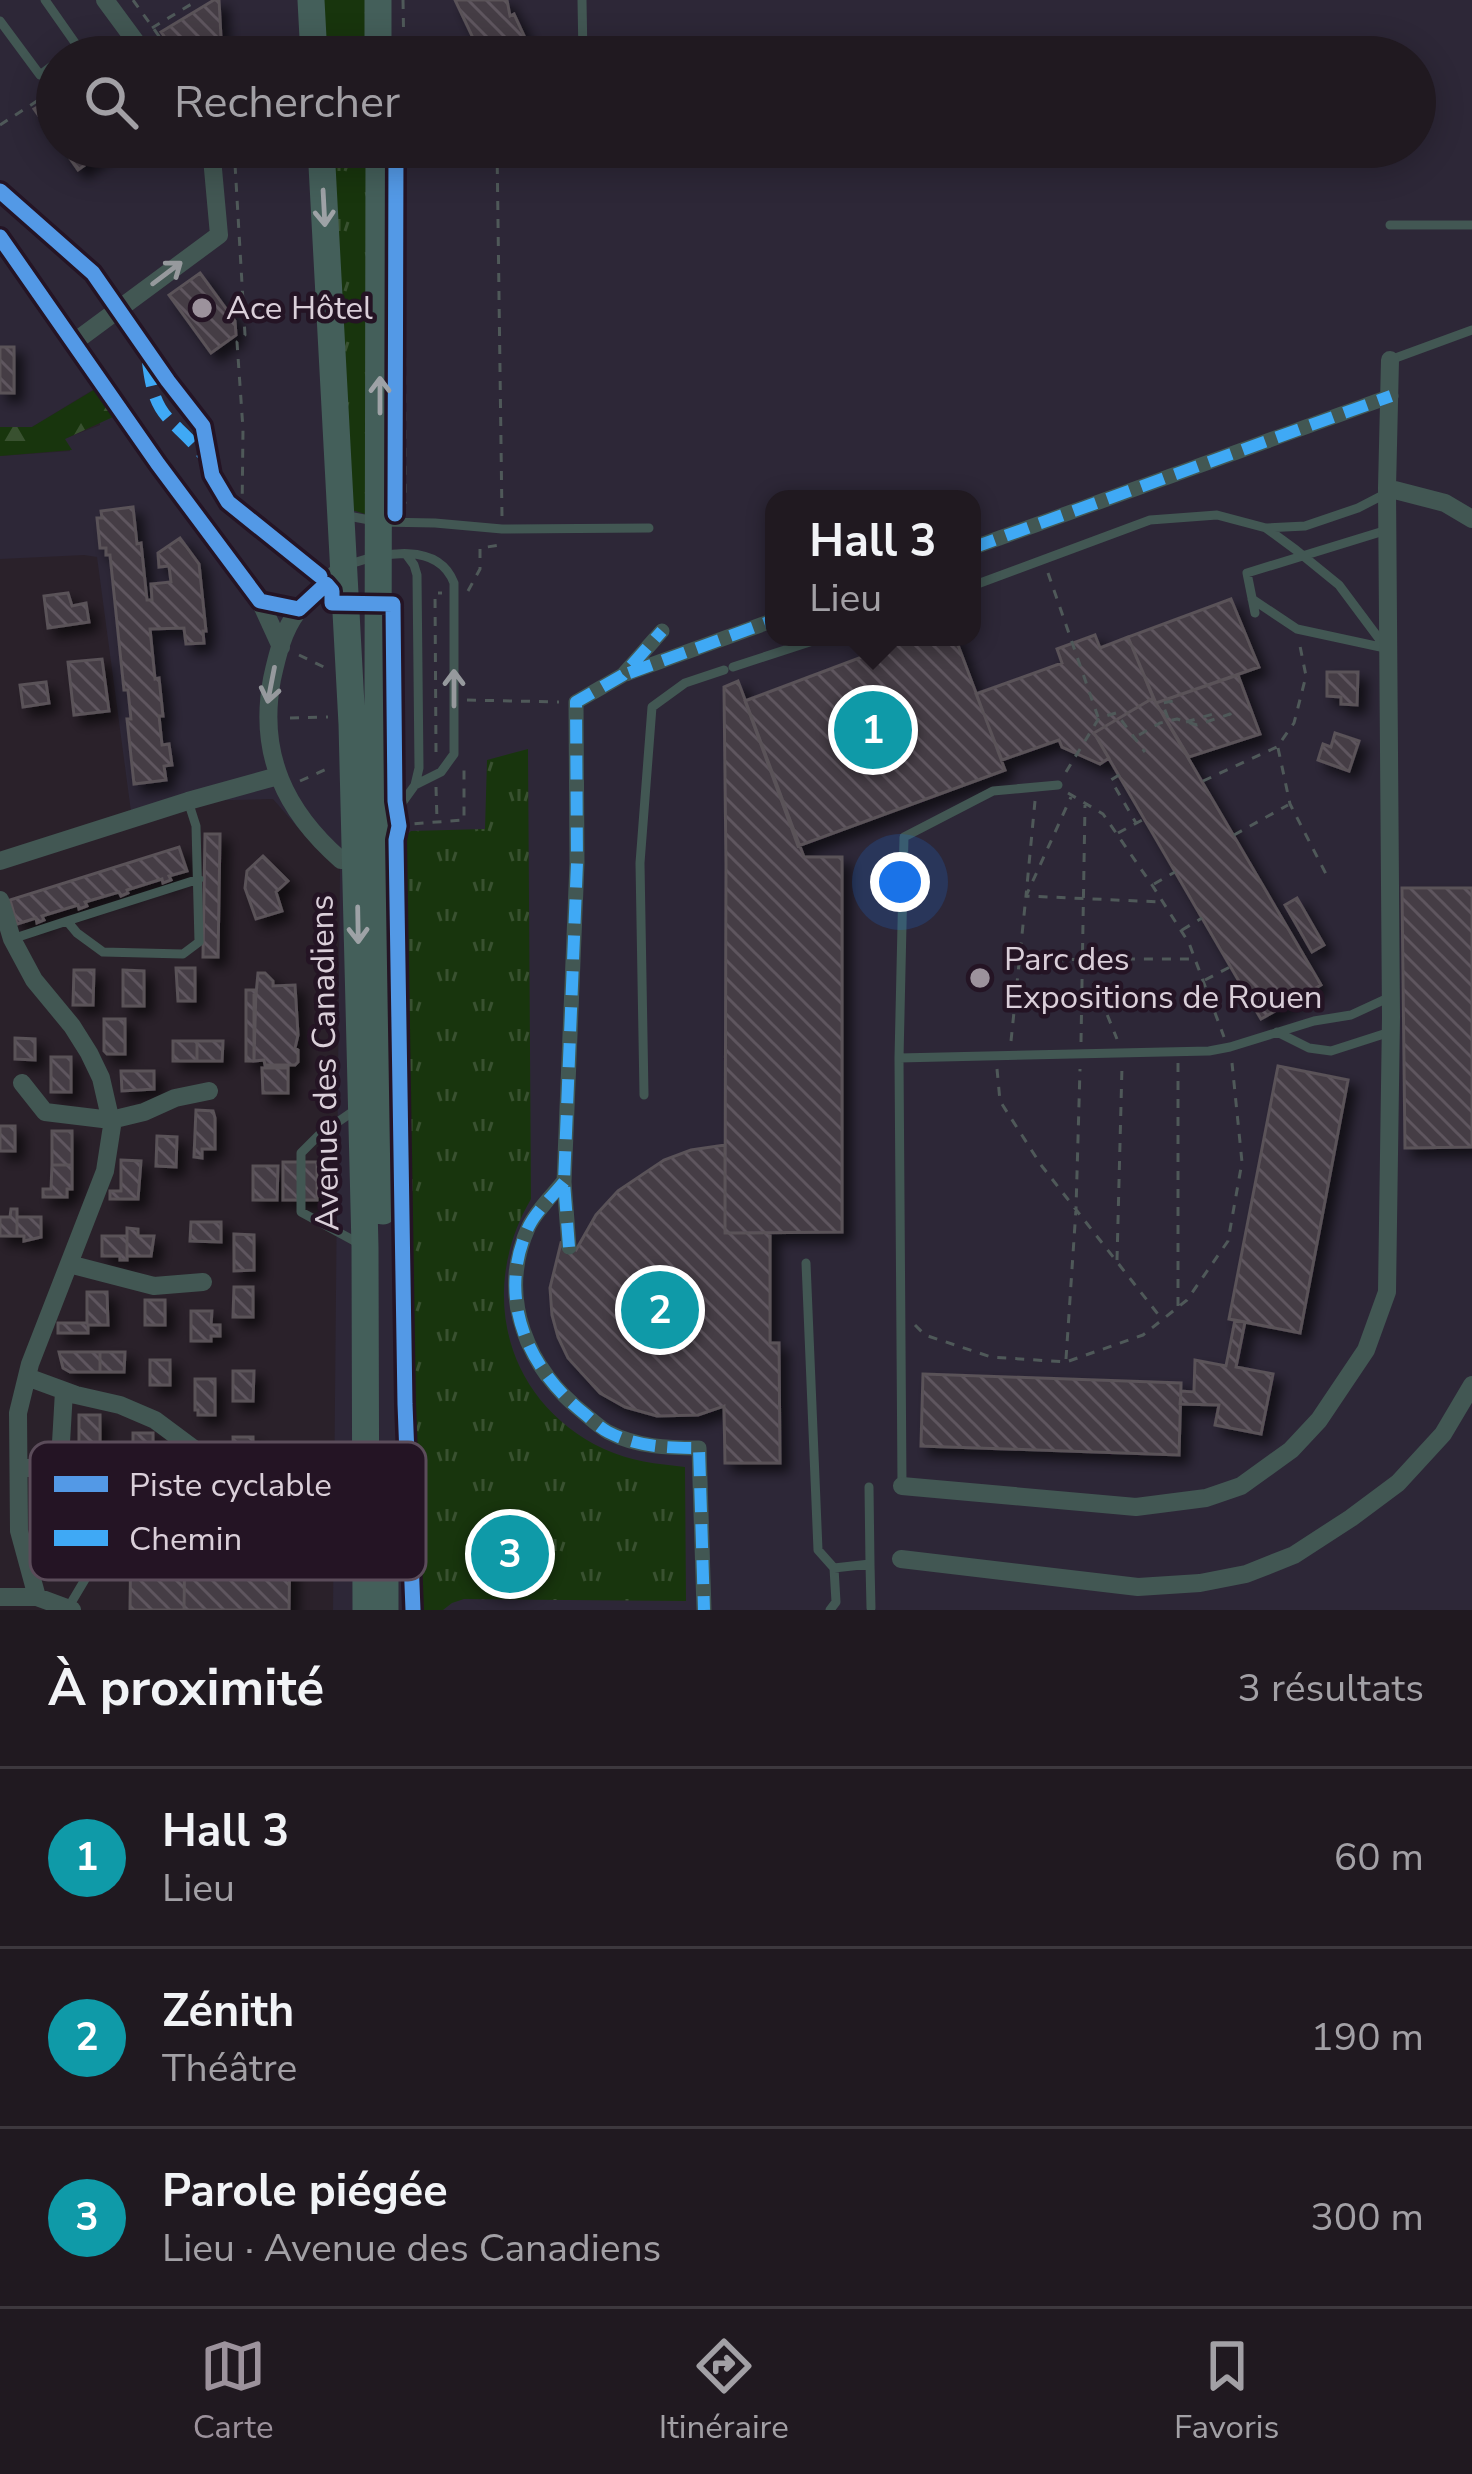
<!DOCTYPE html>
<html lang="fr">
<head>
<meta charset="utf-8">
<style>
  body { margin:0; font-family:"Nunito Sans",sans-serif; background:#2d262d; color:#f1f3f6 }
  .you { position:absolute; left:900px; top:882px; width:42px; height:42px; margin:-30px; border:9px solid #fff; border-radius:50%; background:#1a73e8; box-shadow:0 0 0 18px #1a73e833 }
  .badge { display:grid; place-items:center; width:78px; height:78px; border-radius:50%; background:#9c929c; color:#fff; font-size:39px; font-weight:700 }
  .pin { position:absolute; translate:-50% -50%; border:6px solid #fff; box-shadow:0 3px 12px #0006 }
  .popup { position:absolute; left:765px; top:490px; width:216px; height:156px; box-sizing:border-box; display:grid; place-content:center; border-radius:24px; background:#201920; filter:drop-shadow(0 3px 9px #0005); font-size:39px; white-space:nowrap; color:#a2a0a5 }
  .popup b { font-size:45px; color:#f1f3f6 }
  .popup::after { content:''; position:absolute; left:50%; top:100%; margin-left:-24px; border:24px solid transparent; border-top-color:#201920 }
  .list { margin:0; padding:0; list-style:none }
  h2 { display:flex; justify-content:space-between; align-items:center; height:156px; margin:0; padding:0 48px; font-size:51px }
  h2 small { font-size:39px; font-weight:400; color:#a2a0a5 }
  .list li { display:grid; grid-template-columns:78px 1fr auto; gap:36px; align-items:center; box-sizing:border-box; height:180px; padding:0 48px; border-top:3px solid #3d383e }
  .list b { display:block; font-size:45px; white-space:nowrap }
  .list p { margin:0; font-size:39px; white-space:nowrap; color:#a2a0a5 }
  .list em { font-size:39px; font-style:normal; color:#a2a0a5 }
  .icon { flex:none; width:66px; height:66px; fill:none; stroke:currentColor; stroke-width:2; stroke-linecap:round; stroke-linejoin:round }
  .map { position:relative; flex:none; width:1472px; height:1610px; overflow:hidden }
  .search { position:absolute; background:#201920; box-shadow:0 6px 30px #0003; left:36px; right:36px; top:36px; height:132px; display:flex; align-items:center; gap:30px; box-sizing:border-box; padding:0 42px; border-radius:66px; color:#a2a0a5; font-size:45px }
  .sheet { height:696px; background:#201920 }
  nav { display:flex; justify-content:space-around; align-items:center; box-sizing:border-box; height:168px; border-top:3px solid #3d383e; background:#201920; font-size:33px; color:#a2a0a5 }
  nav a { display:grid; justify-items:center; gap:6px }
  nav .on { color:#9c929c }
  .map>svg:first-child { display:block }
  .commercial { fill:#2d2737; fill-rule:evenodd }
  .grass { fill:url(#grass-tufts) }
  .forest { fill:url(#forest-firs) }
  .building { fill:url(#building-back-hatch); stroke:#5a5259; stroke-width:3; filter:url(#shadow) }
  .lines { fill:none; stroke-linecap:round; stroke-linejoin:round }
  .path { stroke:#4f5959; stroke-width:3; stroke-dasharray:9 9; stroke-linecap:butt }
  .service { stroke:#425753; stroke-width:9 }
  .pedestrian { stroke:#425753; stroke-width:15 }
  .minor { stroke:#425753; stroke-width:18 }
  .secondary { stroke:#445f5a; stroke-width:27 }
  .quiet { stroke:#3fa9f5; stroke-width:12; stroke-dasharray:24 12; stroke-linecap:butt }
  .cycleway-casing { stroke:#241424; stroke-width:22 }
  .cycleway { stroke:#5399e6; stroke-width:15 }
  .oneway { stroke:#9ea2a6 }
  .oneway2 { stroke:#96999d }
  .poi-dot { fill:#9c929c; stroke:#241424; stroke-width:4.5 }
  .labels { text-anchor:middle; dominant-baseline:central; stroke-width:9; stroke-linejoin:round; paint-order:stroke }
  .poi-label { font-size:33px; fill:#dacfd9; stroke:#241424; text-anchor:start }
  .street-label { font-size:33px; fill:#dacfd9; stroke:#241424 }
  .key { fill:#241424; stroke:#5b4c5a; stroke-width:3 }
  .key-label { font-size:33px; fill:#dacfd9 }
</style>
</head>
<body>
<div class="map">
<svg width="1472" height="1610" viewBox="0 0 1472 1610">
  <defs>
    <pattern id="grass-tufts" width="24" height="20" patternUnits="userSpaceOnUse" patternTransform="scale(3)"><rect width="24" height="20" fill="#18350d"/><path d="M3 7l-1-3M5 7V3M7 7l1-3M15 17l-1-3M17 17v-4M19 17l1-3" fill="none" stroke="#395130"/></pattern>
    <pattern id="forest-firs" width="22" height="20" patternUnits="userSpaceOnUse" patternTransform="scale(3)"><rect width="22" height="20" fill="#18350d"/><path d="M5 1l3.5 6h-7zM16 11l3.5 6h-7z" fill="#395130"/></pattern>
    <pattern id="building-back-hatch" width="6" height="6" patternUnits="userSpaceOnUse" patternTransform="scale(3)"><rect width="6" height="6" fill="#443c44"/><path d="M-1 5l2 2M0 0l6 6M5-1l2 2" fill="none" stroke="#5e575e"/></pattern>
    <filter id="shadow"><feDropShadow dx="8" dy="8" stdDeviation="6" flood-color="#0009"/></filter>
  </defs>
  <rect width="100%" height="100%" fill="#2a212a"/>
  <path class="commercial" d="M0,0H1472V1610H333L340,866L306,837L273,799L188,801L132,819L97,557L84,555L0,559V456L70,451L64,439L100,425L96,388L32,427H0ZM57,57H1415V147H57ZM774,499H972V637H774Z"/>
  <path class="grass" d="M311,0H370V57H321Z
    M327,147H370L372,516L352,510Z
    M528,749L531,1199C477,1291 505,1402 604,1449C630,1461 657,1464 685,1467L686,1601L464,1599L452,1603L443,1610H417L403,838L411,831L485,829L487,760Z"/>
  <path class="forest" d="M97,388L113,417L65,439L72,450L0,456V427H32Z"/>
  <path class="building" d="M214,0H219L222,57H179L161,32Z
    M455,0H507L510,16L514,14L533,55L482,57Z
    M57,96V141L34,109Z
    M62,147H110L78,170Z
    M200,273L235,321L236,335L211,353L169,295Z
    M0,347H14V393H0Z
    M133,507L137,544L141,543L147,600H152L151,584L171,582L169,566L159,567L158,553L180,538L199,564L206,631H203L204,643L186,644L184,628L150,629L155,679L159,678L163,716H159L162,745L169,744L172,765L164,766L166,780L134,784L127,719H131L128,690H124L110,555H106V548H100L97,518H102L101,511Z
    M68,593L72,606L86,603L89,622L48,628L44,596Z
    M1231,599L1259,667L1156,703L1128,637Z
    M1095,635L1100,648L1128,637L1153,698L1094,733L1109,758L1100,764L1062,747L1059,740L1002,760L976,694L1062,663L1057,649Z
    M915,637H955L1005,770L798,846L745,701Z
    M102,659L109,711L74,715L68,662Z
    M1327,672H1358L1357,705L1341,704V697L1327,696Z
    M1238,675L1260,734L1189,757L1156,703Z
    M738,681L804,857H842V1232L725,1233L726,864L724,687Z
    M46,682L49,703L23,707L20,685Z
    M1153,698L1321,985L1261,1019L1094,733Z
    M1335,733L1359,741L1349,771L1318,760L1323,744L1331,747Z
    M205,834H220L218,957H203Z
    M179,847L187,871L169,876L171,880L163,883L162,879L127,890L128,893L121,896L119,892L85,902L87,906L79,909L78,905L42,916L44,920L37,923L36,918L17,924L10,900Z
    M263,856L288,881L276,892L282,911L256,919L245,888L247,871Z
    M1402,888H1472V1147L1405,1148Z
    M1297,898L1324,945L1312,952L1285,905Z
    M176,968H195V1001H178Z
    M74,970H94L93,1005H73Z
    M123,970L144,971V1006H123Z
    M258,973H265L273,981V986L295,985L298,1035L295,1048L298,1050V1062L295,1065H265L264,1060L254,1061V995H256Z
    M246,990H256L254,1061H246Z
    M104,1019H125V1054H107L104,1051Z
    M15,1038L35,1039V1060L15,1059Z
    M173,1041H197V1061H173Z
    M197,1041H223L222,1061H197Z
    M51,1057H71V1092H51Z
    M1278,1066L1348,1080L1300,1333L1229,1319Z
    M262,1068H288V1093H263Z
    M121,1071H154V1089L122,1091Z
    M196,1110L213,1111L215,1118V1149H202V1158L194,1157Z
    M0,1126H15V1151H0Z
    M52,1131H72V1165H52Z
    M157,1136L177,1137L176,1167L156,1166Z
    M725,1145V1233H770V1343H779L780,1463H725L724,1406L698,1415L657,1416L625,1407L600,1393L568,1358L558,1337L552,1315L550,1288L561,1243L576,1250L596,1215L618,1191L664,1160L691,1150Z
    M121,1160L141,1161L138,1199H110V1191H121Z
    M283,1162H317V1200H283Z
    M52,1165H72V1189H67V1197H43V1189H51Z
    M253,1166H278L277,1200H253Z
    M11,1209H17V1236H0V1217H10Z
    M17,1217H41V1237L24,1241V1236H17Z
    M191,1222H221V1242L190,1241Z
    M127,1228L138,1229V1236H154L151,1256H127Z
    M234,1234L254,1235V1270L234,1271Z
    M102,1236H127V1260H120V1256H102Z
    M234,1287H253V1317H233Z
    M87,1292H107L108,1325H88V1333H58V1323H87Z
    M145,1300H165V1325H145Z
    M191,1311H212L211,1325H220V1336H211V1341H191Z
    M1235,1320L1245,1322L1236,1367L1273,1374L1261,1434L1215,1425L1219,1405L1180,1404L1181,1391L1194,1392L1195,1360L1226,1366Z
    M59,1352H100V1372H70L63,1368Z
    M100,1352H125L124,1372H100Z
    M150,1360H170V1385H150Z
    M233,1371H254L253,1401H233Z
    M923,1374L1181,1383L1179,1455L921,1446Z
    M195,1379H215V1415H198V1410H195Z
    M79,1415H100V1447H79Z
    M133,1433H153V1458H133Z
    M233,1437H253V1470L234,1471Z
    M79,1447H114V1458L79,1457Z
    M133,1458L158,1459V1466H153L152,1482H133Z
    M87,1473H107V1499H87Z
    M232,1479H253V1496H263V1509H252V1524H232Z
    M179,1483H199L198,1508H178Z
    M35,1492H60L59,1513L34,1512Z
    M131,1536L185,1537L184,1610H130Z
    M185,1537L290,1538L289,1610H184Z"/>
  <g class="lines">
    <path class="path" d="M133,0L174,57
      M403,0L404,57
      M152,28L198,0
      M104,57L118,48
      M0,125L57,88
      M234,147L245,335L237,342L243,429L242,515
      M497,147L502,517
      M400,509L405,503L404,147
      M1048,573L1098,717
      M468,591L480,569V548L501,545
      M299,655L328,669
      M467,700L559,702
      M290,718L328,717
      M1168,718L1162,703L1179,700
      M1186,722L1213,714
      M1139,735L1160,723L1177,719L1197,725L1230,714L1231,716
      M1278,748L1290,804L1326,874
      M436,752L435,593H442
      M1066,772L1099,718L1116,713L1145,752
      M1119,775L1111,780L1136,823
      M300,781L329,768
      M1203,781L1277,747L1294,723L1306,676L1300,646
      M436,787L437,820
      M1068,793L1103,814L1152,885L1189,943L1224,1037
      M1035,801L1026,896L1161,902
      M1118,833L1144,819
      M401,834L410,824L464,820V766
      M1234,835L1288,805
      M1154,884L1175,872
      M1182,930L1202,918
      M1018,962L1084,959H1193
      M1087,965L1117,1039
      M1205,980L1230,967
      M1011,1041L1026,896L1071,797
      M1081,1042L1085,805
      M997,1069L1000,1101L1041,1165L1161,1318
      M1117,1260L1122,1066
      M1178,1306V1063
      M915,1325L925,1335L991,1357L1066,1362L1143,1335L1187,1300L1228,1241L1242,1162L1232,1063
      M1066,1359L1076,1209L1080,1069"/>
    <path class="service" d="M45,0L78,47L64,57
      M582,0L583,57
      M0,21L40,75L57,62
      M1390,225H1472
      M1390,360L1472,330
      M343,515L380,522L435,523L502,529L649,528
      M1267,528L1305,526L1358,508L1387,493
      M350,564C383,553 438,541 454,583V754L441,772L415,785
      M972,586L1150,520L1217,515L1266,528L1296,550L1339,585L1383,644
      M1252,599L1297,629L1385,648
      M1255,613L1247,573L1387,530
      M733,667L825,637
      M1058,785L993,791L904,837L899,1058L1209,1051L1230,1047L1314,1021L1351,1015L1390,997
      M387,824L415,785L419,768L417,575L414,565L406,554
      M67,921L199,879
      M12,939L67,921L77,933L103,952L183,954L199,942L196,826L188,801
      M1277,1032L1309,1048L1331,1051L1390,1032
      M899,1058L902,1485
      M644,1095L640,863L652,707L685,683L724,670
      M358,1108L319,1135L301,1153V1212L360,1244
      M806,1263L818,1550L834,1568
      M869,1487L870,1564
      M68,1608L96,1561L114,1555
      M830,1610L836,1602L834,1568L870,1564L871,1608"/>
    <path class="pedestrian" d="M972,548L1391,396
      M626,674L774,620
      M563,1182C552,1196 537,1210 529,1226C496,1298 528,1370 586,1415C593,1421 601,1428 608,1432C637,1447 668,1448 699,1448L704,1610
      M569,1247L564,1182L577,863L576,702L623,675L662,631"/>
    <path class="minor" d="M105,0L147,57
      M0,237L158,464L260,601L281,647
      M73,343L219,235L211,147
      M1387,488L1445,503L1472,519
      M345,565C330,580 311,594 298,611C283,630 277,656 272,679C258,754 285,811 341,860L364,858
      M0,861L188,801L278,776
      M0,900L12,939L34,980L72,1026L89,1053L101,1078L112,1126L105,1171L30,1364L18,1413L19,1531L37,1597
      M22,1083L45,1112L111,1120L144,1112L175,1098L209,1091
      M69,1264L154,1286L203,1282
      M27,1377L76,1395L120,1405L155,1420L198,1452
      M19,1468H47L60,1460L64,1391
      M902,1486L1136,1507L1206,1498L1241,1486L1291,1450L1319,1420L1366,1350L1387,1292L1391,1017L1387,488L1390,360
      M901,1559L1138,1587L1200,1583L1246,1574L1294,1555L1351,1518L1398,1483L1443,1434L1472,1385
      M0,1597H37L72,1610"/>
    <path class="secondary" d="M311,0L314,57
      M378,0V57
      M321,147L352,724L365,1247L366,1610
      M379,147L378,704L383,1211
      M385,1525V1610"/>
    <path class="quiet" d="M148,362C155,422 170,414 204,456
      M972,548L1391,396
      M629,673L774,620
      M564,1182C553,1196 537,1210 529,1226C495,1298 528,1370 586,1415C593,1421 600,1428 608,1432C637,1447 668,1448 699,1448L704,1610
      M569,1247L564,1182L577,863L576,702L623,675L662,631"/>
    <defs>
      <path id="cycleway" d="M0,191L93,273L168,381L203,426L212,475L228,502L320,576
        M0,237L158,464L260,601L299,609L326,584L332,591V603L393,604L395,801L399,826L396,840L405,1404L413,1610
        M395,514L396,147"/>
    </defs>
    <use href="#cycleway" class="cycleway-casing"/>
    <use href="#cycleway" class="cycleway"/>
  </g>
  <defs><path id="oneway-shaft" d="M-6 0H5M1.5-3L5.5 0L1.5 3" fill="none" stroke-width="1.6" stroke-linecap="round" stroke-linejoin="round" transform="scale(3)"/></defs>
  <g class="oneway">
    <use href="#oneway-shaft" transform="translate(324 208) rotate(87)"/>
    <use href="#oneway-shaft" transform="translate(380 395) rotate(-90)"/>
    <use href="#oneway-shaft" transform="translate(358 925) rotate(89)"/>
  </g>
  <g class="oneway2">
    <use href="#oneway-shaft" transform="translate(167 273) rotate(-37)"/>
    <use href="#oneway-shaft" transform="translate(271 685) rotate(101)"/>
    <use href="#oneway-shaft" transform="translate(454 688) rotate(-90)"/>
  </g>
  <g class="poi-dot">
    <circle cx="202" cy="308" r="12"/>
    <circle cx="980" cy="978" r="12"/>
  </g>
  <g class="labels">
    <g class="poi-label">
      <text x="226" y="308">Ace Hôtel</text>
      <text x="1004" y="959">Parc des<tspan x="1004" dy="38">Expositions de Rouen</tspan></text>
    </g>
    <g class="street-label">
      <text transform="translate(325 1063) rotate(-91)">Avenue des Canadiens</text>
    </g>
  </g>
  <rect x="30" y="1442" width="396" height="138" rx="18" class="key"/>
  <rect x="54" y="1476" width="54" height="16" fill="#5399e6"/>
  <rect x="54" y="1530" width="54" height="16" fill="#3fa9f5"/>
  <g class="key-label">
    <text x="129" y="1496">Piste cyclable</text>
    <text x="129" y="1550">Chemin</text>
  </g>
</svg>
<div class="you"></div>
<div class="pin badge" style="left:873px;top:730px;background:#0f9aa8">1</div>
<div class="popup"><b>Hall 3</b>Lieu</div>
<div class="pin badge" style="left:660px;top:1310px;background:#0f9aa8">2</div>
<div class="pin badge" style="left:510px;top:1554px;background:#0f9aa8">3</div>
<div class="search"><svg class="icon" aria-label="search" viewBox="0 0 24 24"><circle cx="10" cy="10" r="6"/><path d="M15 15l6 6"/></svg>Rechercher</div>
</div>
<section class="sheet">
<h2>À proximité<small>3 résultats</small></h2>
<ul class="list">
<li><span class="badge" style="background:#0f9aa8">1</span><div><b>Hall 3</b><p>Lieu</p></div><em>60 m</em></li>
<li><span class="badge" style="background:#0f9aa8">2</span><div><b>Zénith</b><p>Théâtre</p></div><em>190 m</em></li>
<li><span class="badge" style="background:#0f9aa8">3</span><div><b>Parole piégée</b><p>Lieu · Avenue des Canadiens</p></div><em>300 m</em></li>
</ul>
</section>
<nav>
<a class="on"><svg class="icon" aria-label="map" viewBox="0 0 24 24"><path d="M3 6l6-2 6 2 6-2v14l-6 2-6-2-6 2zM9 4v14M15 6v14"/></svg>Carte</a>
<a><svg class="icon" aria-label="directions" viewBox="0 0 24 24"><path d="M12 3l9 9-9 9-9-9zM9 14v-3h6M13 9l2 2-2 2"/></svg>Itinéraire</a>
<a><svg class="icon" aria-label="saved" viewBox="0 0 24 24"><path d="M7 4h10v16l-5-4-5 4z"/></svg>Favoris</a>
</nav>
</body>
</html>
